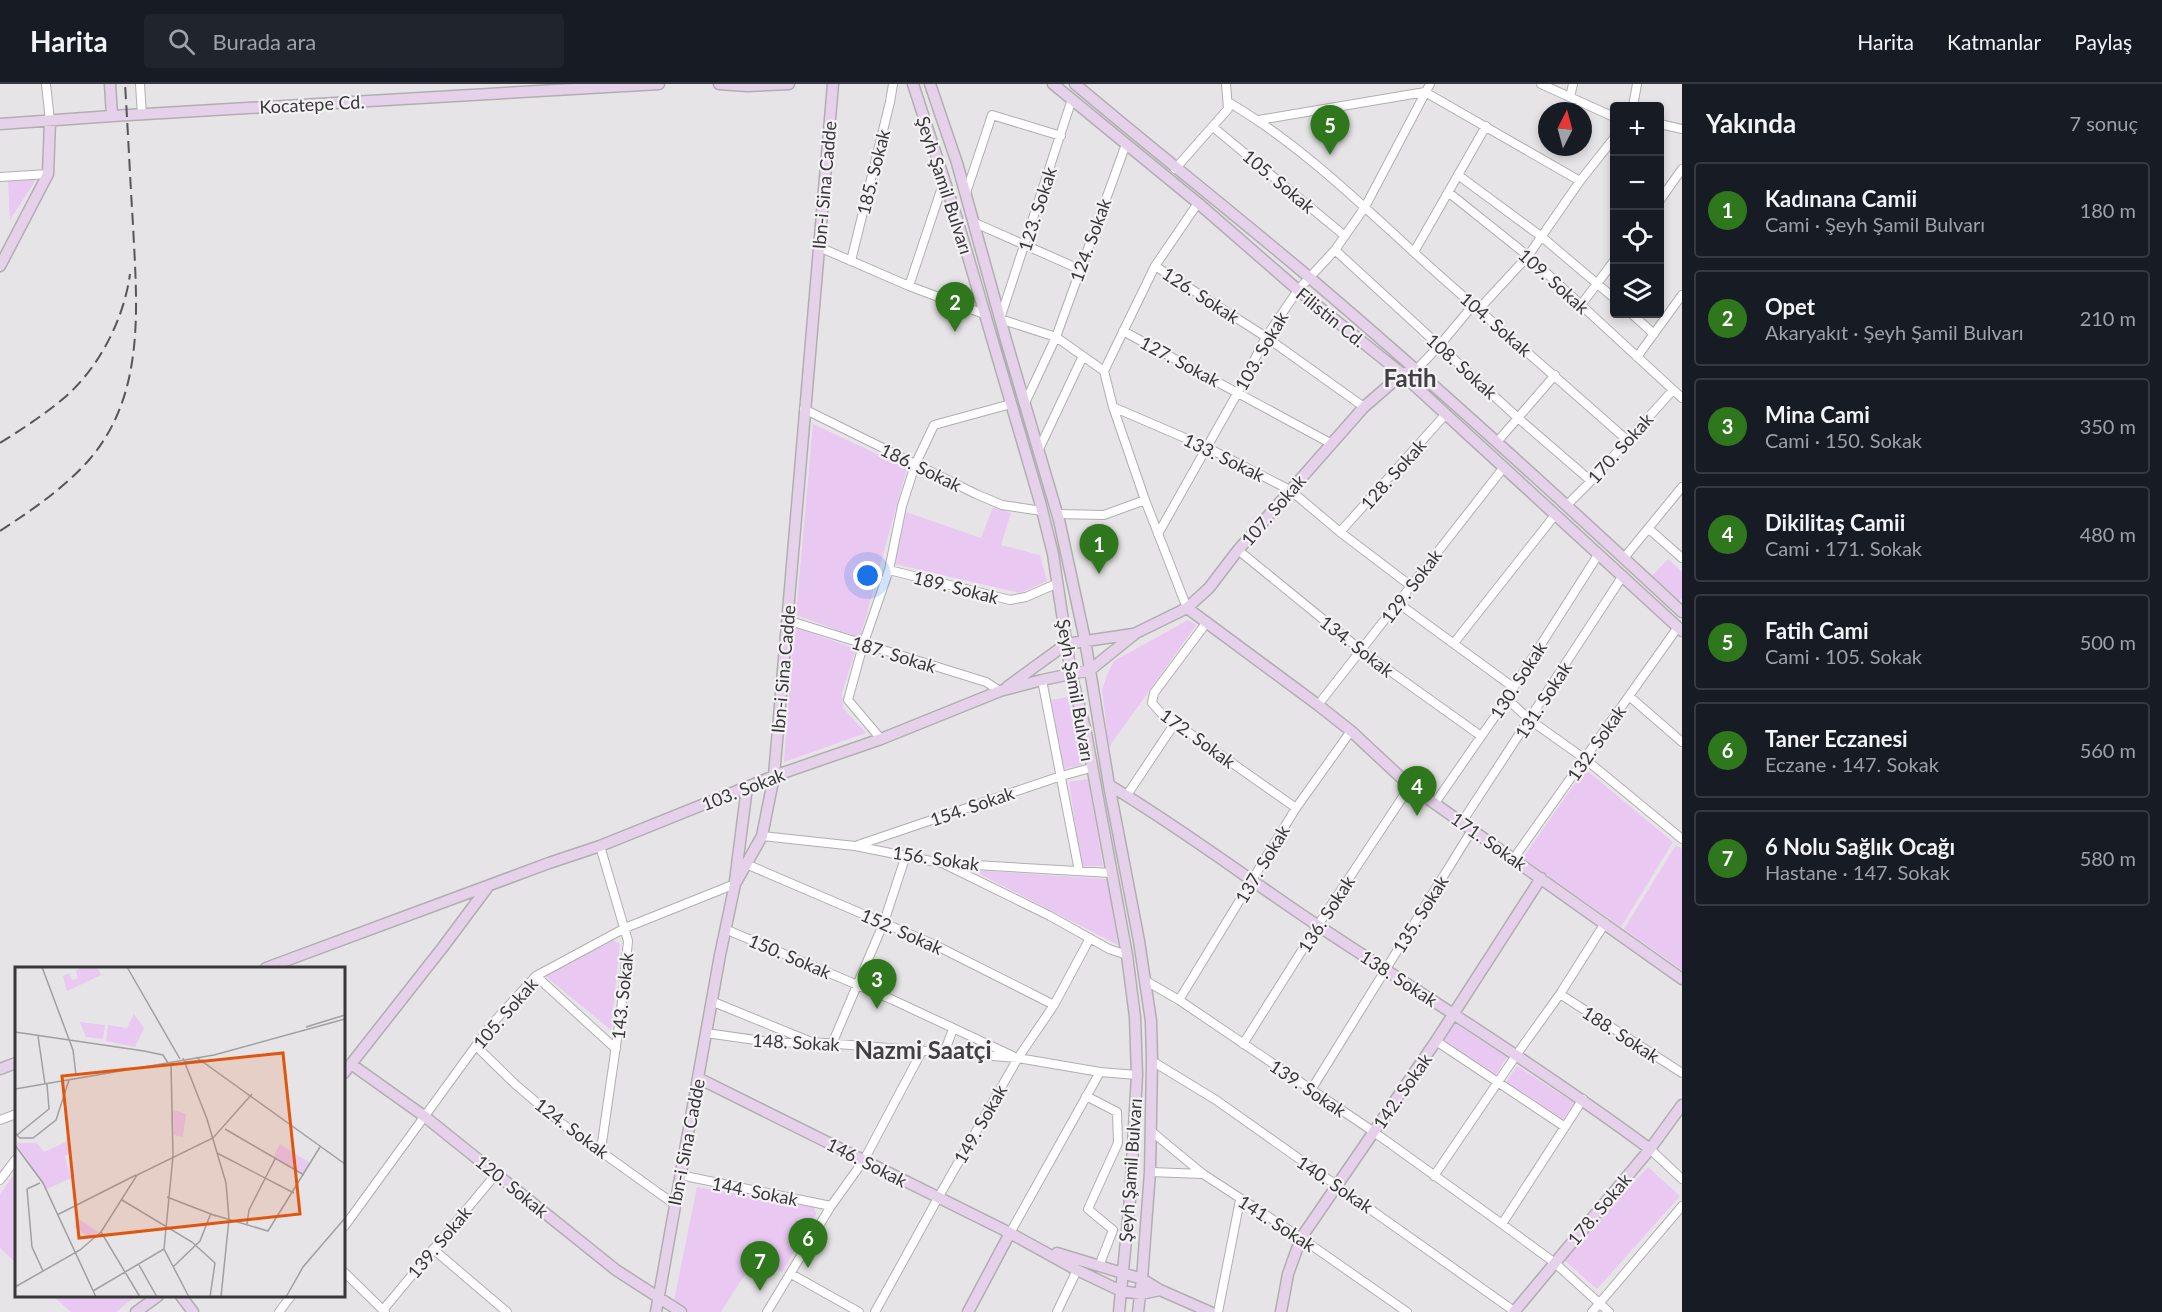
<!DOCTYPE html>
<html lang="tr">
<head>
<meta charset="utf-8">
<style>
  body { margin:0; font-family:Lato,sans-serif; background:#20242c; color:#f1f3f6 }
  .controls { position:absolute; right:18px; top:18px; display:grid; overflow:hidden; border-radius:6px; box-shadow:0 3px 9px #0003 }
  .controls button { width:54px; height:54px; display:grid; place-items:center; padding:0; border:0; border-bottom:2px solid #363941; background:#171b24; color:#f1f3f6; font:30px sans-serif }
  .compass { position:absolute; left:1538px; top:18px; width:54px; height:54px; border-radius:50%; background:#171b24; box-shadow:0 3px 9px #0003; rotate:6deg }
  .you { position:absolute; left:868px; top:492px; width:21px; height:21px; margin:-15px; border:4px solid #fff; border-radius:50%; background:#1a73e8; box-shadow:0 0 0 9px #1a73e833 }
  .badge { display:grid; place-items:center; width:39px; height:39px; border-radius:50%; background:#2f771c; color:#fff; font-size:20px; font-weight:700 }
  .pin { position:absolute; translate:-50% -50px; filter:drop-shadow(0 2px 3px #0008) }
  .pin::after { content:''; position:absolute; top:32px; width:21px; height:18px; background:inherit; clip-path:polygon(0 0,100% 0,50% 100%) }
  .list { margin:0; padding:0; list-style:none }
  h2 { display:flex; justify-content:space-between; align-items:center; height:78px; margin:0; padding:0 24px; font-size:26px }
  h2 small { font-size:20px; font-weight:400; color:#9ea1a6 }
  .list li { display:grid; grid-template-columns:39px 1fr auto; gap:18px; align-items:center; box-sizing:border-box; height:96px; margin:0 12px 12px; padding:0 12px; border:2px solid #363941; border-radius:6px }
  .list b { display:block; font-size:22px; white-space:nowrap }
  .list p { margin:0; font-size:20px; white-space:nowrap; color:#9ea1a6 }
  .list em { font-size:20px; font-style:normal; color:#9ea1a6 }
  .icon { flex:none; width:33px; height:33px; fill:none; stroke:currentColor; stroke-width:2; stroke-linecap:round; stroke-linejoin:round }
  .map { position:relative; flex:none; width:1682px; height:1228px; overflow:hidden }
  header { display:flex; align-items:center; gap:36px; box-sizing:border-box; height:84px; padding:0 30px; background:#171b24; border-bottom:2px solid #363941 }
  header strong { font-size:28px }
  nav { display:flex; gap:33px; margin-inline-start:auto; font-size:21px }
  .search { width:420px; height:54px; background:#20242c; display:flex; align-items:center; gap:15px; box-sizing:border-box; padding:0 21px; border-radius:6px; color:#9ea1a6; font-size:22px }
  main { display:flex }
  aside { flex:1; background:#171b24 }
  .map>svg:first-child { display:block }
  .green { fill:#e9c8f1 }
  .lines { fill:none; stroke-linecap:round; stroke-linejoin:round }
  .street-casing { stroke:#b1aeb1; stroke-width:10 }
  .secondary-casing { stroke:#b1aeb1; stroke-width:13 }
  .street { stroke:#fff; stroke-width:8 }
  .secondary { stroke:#e6d1ea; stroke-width:10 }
  .rail { stroke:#575558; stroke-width:2; stroke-dasharray:12 6; stroke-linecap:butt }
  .labels { text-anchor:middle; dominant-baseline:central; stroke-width:4.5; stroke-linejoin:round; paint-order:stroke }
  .street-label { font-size:18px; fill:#383739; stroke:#f5f2f5 }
  .district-label { font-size:24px; font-weight:bold; fill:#423f42; stroke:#f5f2f5 }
  .inset-road { fill:none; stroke:#a19fa2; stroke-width:1.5 }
  .view { fill:#df570e; fill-opacity:0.15; stroke:#df570e; stroke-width:3 }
  .inset-edge { fill:none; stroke:#383739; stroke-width:3 }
</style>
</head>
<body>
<header>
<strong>Harita</strong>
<div class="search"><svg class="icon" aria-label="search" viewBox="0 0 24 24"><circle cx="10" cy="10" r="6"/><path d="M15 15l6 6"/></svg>Burada ara</div>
<nav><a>Harita</a><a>Katmanlar</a><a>Paylaş</a></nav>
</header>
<main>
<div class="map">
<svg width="1682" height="1228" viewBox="0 0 1682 1228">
  <rect width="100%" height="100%" fill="#e7e4e8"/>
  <path class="green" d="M37,94L10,136L8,97Z
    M813,340L907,384L860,554L796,531Z
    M993,423L1011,429L1001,461L1040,471L1047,497L1020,509L895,480L906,428L981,454Z
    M1668,475L1682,488V514L1679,517L1652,492Z
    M1188,536L1196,541L1109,663L1102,606L1107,591L1114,577Z
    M794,543L856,565L842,609L843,624L866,649L784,678Z
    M1068,613L1082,681L1064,685L1051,616Z
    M1585,685L1673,758L1621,843L1523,774Z
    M1088,695L1103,782H1081L1069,698Z
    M1676,761L1682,765V886L1624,845Z
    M972,786L1107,795L1118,861Z
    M612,856L620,860L611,946L544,891Z
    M1454,939L1507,973L1495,992L1442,957Z
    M1517,982L1574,1019L1563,1036L1505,1000Z
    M1648,1083L1680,1112L1597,1205L1564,1176Z
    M16,1088V1179L0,1164V1110Z
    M697,1103L814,1123L816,1130L782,1188L755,1174L721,1228H689L674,1217Z
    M53,1212H136L116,1228H71Z"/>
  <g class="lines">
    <defs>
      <path id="street" d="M46,0L50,37
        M140,0L142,31
        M1541,0L1614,33
        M1570,13L1573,0
        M1072,15L1000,235L1056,253L1104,287L1113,323L1145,416
        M1228,18C1302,61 1366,125 1429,182C1495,241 1562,298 1628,357
        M1633,22L1637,0
        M1259,36L1425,8L1580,97
        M1660,40L1682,45
        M1213,43L1345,152
        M1175,85L1228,25L1226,0
        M1458,91L1542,153L1614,214
        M0,93L48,90
        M1448,108L1528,172L1682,314
        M966,109L992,31L1061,52
        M1660,116L1682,85
        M973,138L1079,185
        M819,163L909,202L984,230
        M1335,166L1518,334L1591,397
        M1414,168L1486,42
        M851,177L890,18L893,0
        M1155,182L1266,253L1364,323
        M909,202L944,97
        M1581,221L1614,177
        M1479,225L1528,172L1580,97L1614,54
        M1632,230L1654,250
        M1123,247L1332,360
        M1637,273L1682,211
        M1416,286L1439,262L1474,220
        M1104,287L1155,182L1198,119
        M1025,319L1056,253L1126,60
        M1113,323L1206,363L1290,406L1340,448L1411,502
        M804,325L976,410L1002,421L1042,427
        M1497,358L1555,291
        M1039,365L1083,272
        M1567,421L1591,397L1673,306
        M1058,430L1104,431L1145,416L1187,524
        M1649,445L1682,474
        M1340,448L1445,331
        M1158,450L1238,308L1266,253L1298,206L1335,166L1365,123L1430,0
        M1238,466L1362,567L1481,652
        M1624,474L1682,403
        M889,486L1010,516L1026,513L1058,499
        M1398,519L1513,603
        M787,536L986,598L1000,607
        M1207,538L1154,609L1152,619L1161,629L1296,724
        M1454,559L1555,431
        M1042,596L1079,787
        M1629,612L1682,658
        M1506,614L1530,636L1585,675L1682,755
        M1318,621L1504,383
        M881,655L848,616L863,561L889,486L902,422L915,381L934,341L1011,320
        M1127,711L1175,639
        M1435,719L1498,628L1598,471
        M1462,738L1622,493
        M762,752L855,762L941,779L1111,789
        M858,761L1061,692L1091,684
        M600,762L628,857L621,927L601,1066
        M1514,774L1678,543
        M746,780L935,861L1054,921
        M944,780L1050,832L1109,865L1127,871
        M725,845L893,916L1013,972
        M536,892L616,965
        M1146,897L1179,916L1374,1048L1502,1140L1555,1179L1609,1228
        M1560,910L1682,989
        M1179,916L1296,724L1351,647
        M711,917L809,957
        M706,949L777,959L812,958L1018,974L1100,988L1137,991
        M1436,957L1565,1043
        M832,960L884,838L906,771
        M1243,960L1318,841L1410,702
        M476,962L516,1001L561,1039L674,1120
        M944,969L953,945
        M1152,977L1216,1016L1514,1227
        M1311,1006L1472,746
        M1086,1012L1117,1028L1118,1059L1088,1125L1113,1146L1099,1182
        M0,1036L16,1030
        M1151,1047L1203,1090L1301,1154L1407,1228
        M1650,1065L1682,1095
        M1150,1088L1203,1090
        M680,1091L831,1122
        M1434,1092L1517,970L1560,910L1605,839
        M0,1096L16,1075
        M1502,1140L1583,1015
        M344,1143L491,941L536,892L625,844L735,800
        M1010,1149L1100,988
        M433,1165L507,1228
        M344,1188L385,1228
        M791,1190L859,1228
        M383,1226L496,1090
        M279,1228L291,1212
        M767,1228L831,1122L864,1076L922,967
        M875,1228L938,1114L1018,974L1054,921L1090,854
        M1057,1228L1077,1186
        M1218,1228L1240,1116
        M1592,1228L1682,1122"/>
      <path id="secondary" d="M110,0L112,32
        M719,0L747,2L789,0
        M913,0L957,135L1040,418L1053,470L1071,590L1085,644L1127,871L1135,933L1137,991L1130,1115L1119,1228
        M930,0L957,79L1006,256L1059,436L1085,556L1109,701L1139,857L1151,937L1152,977L1150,1088L1142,1195L1138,1228
        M1053,0L1198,119L1298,206L1402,290L1682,547
        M1075,0C1152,65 1232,128 1310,194C1437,302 1560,415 1682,528
        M0,40L112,32L659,0
        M0,182L48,90L50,37
        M1187,524L1318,621L1351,647L1410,702L1682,895
        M1007,603L1066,560L1133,550
        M1109,701C1181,744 1248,795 1317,841C1429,915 1542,985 1650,1065
        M735,797L747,703
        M266,884L549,779L600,762L774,692L881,655L1000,607L1042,596L1090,586L1136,549L1187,524L1209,504L1238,466L1364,323L1402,290L1416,286
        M351,980L424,1032L616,1186L681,1228
        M0,985L16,979
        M344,989L443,863L487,804
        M698,994L1010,1149L1077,1186L1121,1207L1141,1210L1160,1206
        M1057,1169L1142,1195L1160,1206L1210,1228
        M181,1212L193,1228
        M136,1228L158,1212
        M656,1228L720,871L735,800L762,752L774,692L833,0
        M968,1228L1010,1149
        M1281,1228L1288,1190L1301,1154L1436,957L1541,794
        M1514,1228L1650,1065L1682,1021"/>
    </defs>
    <use href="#street" class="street-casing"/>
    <use href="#secondary" class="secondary-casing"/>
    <use href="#street" class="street"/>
    <use href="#secondary" class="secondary"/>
    <path class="rail" d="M0,359C22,345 44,331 64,314C99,284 124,235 130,190
      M0,447C32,426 63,405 89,376C146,310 137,222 133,141C130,94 128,47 125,0"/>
  </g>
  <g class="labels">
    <g class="street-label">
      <text transform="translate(312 20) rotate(-3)">Kocatepe Cd.</text>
      <text transform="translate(873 88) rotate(-76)">185. Sokak</text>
      <text transform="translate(1279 97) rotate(40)">105. Sokak</text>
      <text transform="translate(824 101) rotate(-85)">Ibn-i Sina Cadde</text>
      <text transform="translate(945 101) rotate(72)">Şeyh Şamil Bulvarı</text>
      <text transform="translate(1037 125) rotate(-72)">123. Sokak</text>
      <text transform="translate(1090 156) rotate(-70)">124. Sokak</text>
      <text transform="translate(1554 197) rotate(42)">109. Sokak</text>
      <text transform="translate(1201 211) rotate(33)">126. Sokak</text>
      <text transform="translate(1331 233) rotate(39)">Filistin Cd.</text>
      <text transform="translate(1496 240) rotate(41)">104. Sokak</text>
      <text transform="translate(1261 267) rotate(-60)">103. Sokak</text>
      <text transform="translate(1180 277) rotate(28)">127. Sokak</text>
      <text transform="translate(1462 282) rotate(42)">108. Sokak</text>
      <text transform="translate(1620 364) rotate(-48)">170. Sokak</text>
      <text transform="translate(1224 373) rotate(26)">133. Sokak</text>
      <text transform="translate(921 383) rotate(26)">186. Sokak</text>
      <text transform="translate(1393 390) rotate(-48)">128. Sokak</text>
      <text transform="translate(1273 426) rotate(-49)">107. Sokak</text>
      <text transform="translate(1411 502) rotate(-53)">129. Sokak</text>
      <text transform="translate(956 503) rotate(14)">189. Sokak</text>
      <text transform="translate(1357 562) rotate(38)">134. Sokak</text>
      <text transform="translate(894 570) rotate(17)">187. Sokak</text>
      <text transform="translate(783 585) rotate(-85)">Ibn-i Sina Cadde</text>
      <text transform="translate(1518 596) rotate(-57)">130. Sokak</text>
      <text transform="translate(1076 606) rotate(80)">Şeyh Şamil Bulvarı</text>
      <text transform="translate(1543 616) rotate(-57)">131. Sokak</text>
      <text transform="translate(1198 654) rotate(36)">172. Sokak</text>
      <text transform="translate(1596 659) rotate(-55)">132. Sokak</text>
      <text transform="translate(743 705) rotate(-21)">103. Sokak</text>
      <text transform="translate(972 722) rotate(-19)">154. Sokak</text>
      <text transform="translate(1489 757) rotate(35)">171. Sokak</text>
      <text transform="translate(936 774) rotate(8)">156. Sokak</text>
      <text transform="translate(1262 780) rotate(-59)">137. Sokak</text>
      <text transform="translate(1326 830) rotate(-57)">136. Sokak</text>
      <text transform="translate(1420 830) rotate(-58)">135. Sokak</text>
      <text transform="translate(902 847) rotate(24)">152. Sokak</text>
      <text transform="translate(790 872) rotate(23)">150. Sokak</text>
      <text transform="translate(1399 894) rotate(33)">138. Sokak</text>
      <text transform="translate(622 912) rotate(-84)">143. Sokak</text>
      <text transform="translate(505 929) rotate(-49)">105. Sokak</text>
      <text transform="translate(1621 950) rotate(33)">188. Sokak</text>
      <text transform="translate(796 958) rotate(3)">148. Sokak</text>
      <text transform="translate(1308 1004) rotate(34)">139. Sokak</text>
      <text transform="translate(1402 1007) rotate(-55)">142. Sokak</text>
      <text transform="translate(980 1040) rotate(-60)">149. Sokak</text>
      <text transform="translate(572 1044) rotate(37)">124. Sokak</text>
      <text transform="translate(686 1058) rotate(-79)">Ibn-i Sina Cadde</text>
      <text transform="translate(867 1078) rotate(27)">146. Sokak</text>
      <text transform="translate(1130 1086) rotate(-86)">Şeyh Şamil Bulvarı</text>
      <text transform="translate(1335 1100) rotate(34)">140. Sokak</text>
      <text transform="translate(512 1102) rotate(39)">120. Sokak</text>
      <text transform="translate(755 1107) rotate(11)">144. Sokak</text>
      <text transform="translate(1599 1125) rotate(-50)">178. Sokak</text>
      <text transform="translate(1277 1139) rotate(33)">141. Sokak</text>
      <text transform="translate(439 1158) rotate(-50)">139. Sokak</text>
    </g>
    <g class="district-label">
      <text x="1410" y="293">Fatih</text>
      <text x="923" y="965">Nazmi Saatçi</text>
    </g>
  </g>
  <g transform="translate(15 883)">
    <rect width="330" height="330" fill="#e7e4e8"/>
    <path d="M67,0H82L86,8L52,24L48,9L54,6L57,13L63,11L61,4ZM119,47L129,61L120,80L91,74L93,58L112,61ZM65,55L90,58L88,72L71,70ZM158,143L171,147L168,170L159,168ZM51,175L57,185L50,189L56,211L32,222L1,176H22L29,185ZM265,177L295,196L288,207L258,190ZM64,252L83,265L76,272L59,260Z" fill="#e9c8f1"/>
    <path class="inset-road" d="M27,0L58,83L61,108M112,0L165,92M291,60L330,48M0,65L129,84L148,88L153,96M23,69L30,117M181,90L330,197M168,91L192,152L211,216L214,252L206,330M169,95L188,93M156,97L158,189L149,282L174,330M0,122L199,88L330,52M210,162L289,208M0,166L5,171H18L41,153L54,113M2,168L34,142L32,117M0,178L28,216L81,330M202,186L279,226M25,216L12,222L17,280L28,304M152,230L201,249M107,233L177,275L200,296L195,330M42,248L121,208M199,248L253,264L305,180M232,257L234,243L260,192M86,265L125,330M124,298L142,330M158,300L185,274L196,246M0,320L65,283L86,265L122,208L198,171L237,127M78,324L149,282M271,330L288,300L330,251"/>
    <path class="view" d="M268,86L285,247L64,271L47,109Z"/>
    <rect width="330" height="330" class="inset-edge"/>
  </g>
</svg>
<div class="controls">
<button>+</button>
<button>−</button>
<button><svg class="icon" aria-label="locate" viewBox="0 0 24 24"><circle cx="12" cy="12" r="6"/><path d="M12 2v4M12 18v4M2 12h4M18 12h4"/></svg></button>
<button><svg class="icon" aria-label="layers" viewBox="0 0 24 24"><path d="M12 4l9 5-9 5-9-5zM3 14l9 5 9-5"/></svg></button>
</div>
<svg class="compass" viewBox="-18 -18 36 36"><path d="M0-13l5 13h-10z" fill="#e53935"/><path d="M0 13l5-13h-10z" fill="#9ea1a6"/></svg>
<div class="you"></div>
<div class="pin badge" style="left:1099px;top:490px">1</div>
<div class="pin badge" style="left:955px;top:248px">2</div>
<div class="pin badge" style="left:877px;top:925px">3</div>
<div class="pin badge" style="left:1417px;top:732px">4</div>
<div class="pin badge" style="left:1330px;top:71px">5</div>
<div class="pin badge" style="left:808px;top:1184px">6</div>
<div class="pin badge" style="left:760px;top:1207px">7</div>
</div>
<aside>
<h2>Yakında<small>7 sonuç</small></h2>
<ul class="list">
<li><span class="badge">1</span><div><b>Kadınana Camii</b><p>Cami · Şeyh Şamil Bulvarı</p></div><em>180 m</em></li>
<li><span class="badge">2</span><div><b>Opet</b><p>Akaryakıt · Şeyh Şamil Bulvarı</p></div><em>210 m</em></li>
<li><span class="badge">3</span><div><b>Mina Cami</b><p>Cami · 150. Sokak</p></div><em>350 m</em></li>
<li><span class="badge">4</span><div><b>Dikilitaş Camii</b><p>Cami · 171. Sokak</p></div><em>480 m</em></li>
<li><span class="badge">5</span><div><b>Fatih Cami</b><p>Cami · 105. Sokak</p></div><em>500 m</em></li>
<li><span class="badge">6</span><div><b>Taner Eczanesi</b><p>Eczane · 147. Sokak</p></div><em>560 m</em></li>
<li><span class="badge">7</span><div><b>6 Nolu Sağlık Ocağı</b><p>Hastane · 147. Sokak</p></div><em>580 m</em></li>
</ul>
</aside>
</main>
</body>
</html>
